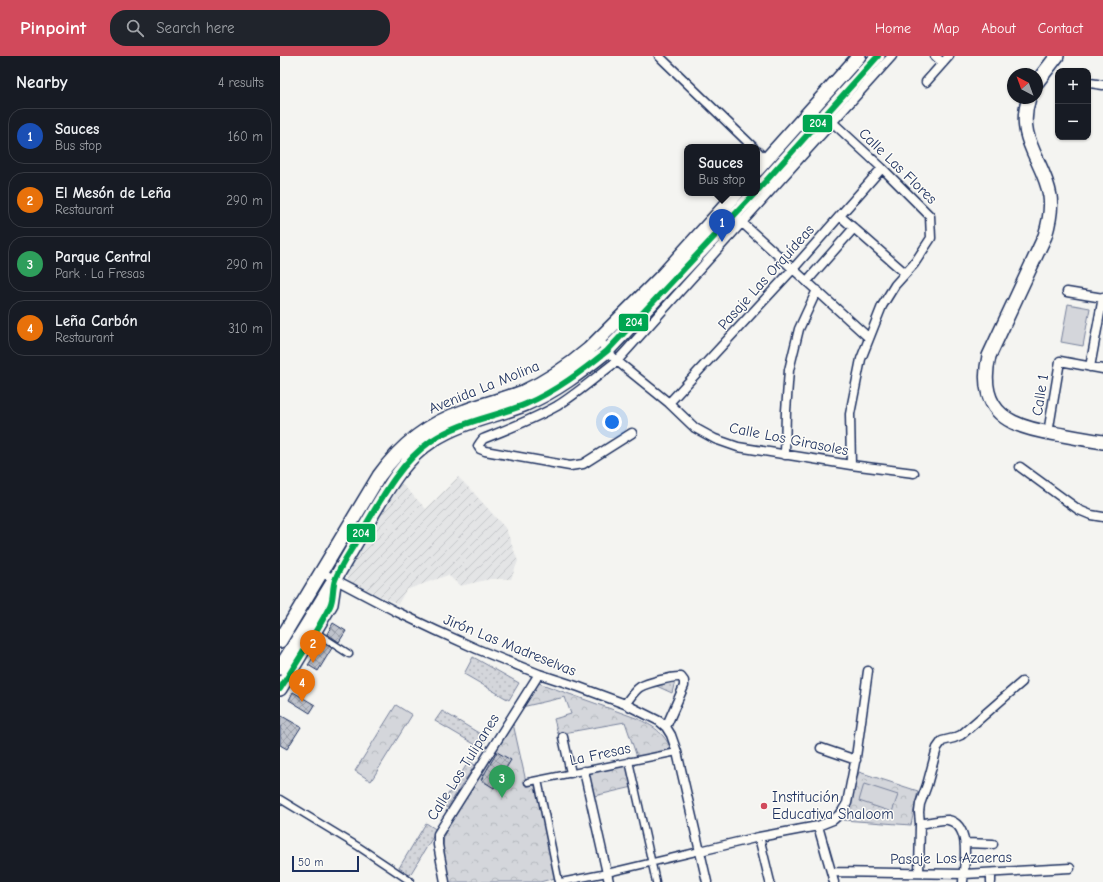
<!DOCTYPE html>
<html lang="en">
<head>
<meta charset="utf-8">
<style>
  body { margin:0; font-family:"Comic Neue",sans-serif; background:#20242c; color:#f1f3f6 }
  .controls { position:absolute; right:12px; top:12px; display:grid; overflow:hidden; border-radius:8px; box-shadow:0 1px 3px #0004 }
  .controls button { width:36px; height:36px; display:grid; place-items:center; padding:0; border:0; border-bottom:1px solid #363941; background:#171b24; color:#f1f3f6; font:20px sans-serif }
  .compass { position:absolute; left:727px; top:12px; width:36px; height:36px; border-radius:50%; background:#171b24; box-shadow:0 1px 3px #0004; rotate:319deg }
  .scale { position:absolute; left:12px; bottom:10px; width:67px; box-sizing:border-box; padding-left:4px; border:2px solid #1b2f5e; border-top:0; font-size:11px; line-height:14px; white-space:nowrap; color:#1b2f5e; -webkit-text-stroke:3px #fdfcf7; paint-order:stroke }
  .you { position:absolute; left:332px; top:366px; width:14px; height:14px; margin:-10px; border:3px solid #fff; border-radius:50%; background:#1a73e8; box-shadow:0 0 0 6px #1a73e833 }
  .badge { display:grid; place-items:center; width:26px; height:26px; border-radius:50%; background:#d1495b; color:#fff; font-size:13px; font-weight:700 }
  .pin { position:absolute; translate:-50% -33px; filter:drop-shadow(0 1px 2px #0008) }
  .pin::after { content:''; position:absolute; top:21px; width:14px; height:12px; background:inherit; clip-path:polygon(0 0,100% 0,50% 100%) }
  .popup { position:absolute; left:404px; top:88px; width:76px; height:52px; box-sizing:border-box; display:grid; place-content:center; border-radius:8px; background:#171b24; filter:drop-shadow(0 1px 3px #0005); font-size:13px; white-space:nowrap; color:#9ea1a6 }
  .popup b { font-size:15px; color:#f1f3f6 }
  .popup::after { content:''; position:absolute; left:50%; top:100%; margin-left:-8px; border:8px solid transparent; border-top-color:#171b24 }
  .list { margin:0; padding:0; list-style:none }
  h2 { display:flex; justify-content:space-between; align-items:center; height:52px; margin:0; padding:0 16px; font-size:17px }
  h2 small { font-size:13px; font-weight:400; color:#9ea1a6 }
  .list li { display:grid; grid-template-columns:26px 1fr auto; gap:12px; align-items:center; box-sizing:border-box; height:56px; margin:0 8px 8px; padding:0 8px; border:1px solid #363941; border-radius:16px }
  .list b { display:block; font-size:15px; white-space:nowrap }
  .list p { margin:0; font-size:13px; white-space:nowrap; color:#9ea1a6 }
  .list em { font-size:13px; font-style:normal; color:#9ea1a6 }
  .icon { flex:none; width:22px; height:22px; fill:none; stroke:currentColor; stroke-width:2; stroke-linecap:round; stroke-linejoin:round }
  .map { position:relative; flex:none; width:823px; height:826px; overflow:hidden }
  header { display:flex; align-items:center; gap:24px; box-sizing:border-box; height:56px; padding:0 20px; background:#d1495b; color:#fff }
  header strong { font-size:19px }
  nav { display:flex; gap:22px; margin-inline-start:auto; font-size:14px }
  .search { width:280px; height:36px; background:#20242c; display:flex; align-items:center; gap:10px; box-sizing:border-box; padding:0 14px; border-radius:16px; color:#9ea1a6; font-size:15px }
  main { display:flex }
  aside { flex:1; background:#171b24 }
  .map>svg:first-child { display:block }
  .industrial { fill:url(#industrial-furrows) }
  .grass { fill:url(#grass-dots); stroke:#78829c }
  .park { fill:url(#park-crowns); stroke:#78829c }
  .pitch { fill:#d4d6db; stroke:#78829c }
  .building { fill:url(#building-cross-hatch); stroke:#1b2f5e }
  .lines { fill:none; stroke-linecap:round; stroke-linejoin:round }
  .pedestrian-casing { stroke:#1b2f5e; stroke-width:9 }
  .minor-casing { stroke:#1b2f5e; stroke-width:11 }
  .primary-casing { stroke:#1b2f5e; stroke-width:16 }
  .pedestrian { stroke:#fdfcf7; stroke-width:6 }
  .minor { stroke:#fdfcf7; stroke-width:8 }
  .primary { stroke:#fdfcf7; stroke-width:13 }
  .bus-1-casing { stroke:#fdfcf7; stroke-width:9 }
  .bus-1 { stroke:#00a651; stroke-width:6 }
  .poi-dot { fill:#d1495b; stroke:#fdfcf7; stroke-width:1.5 }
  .labels { text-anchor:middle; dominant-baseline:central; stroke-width:3; stroke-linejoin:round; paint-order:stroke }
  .street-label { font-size:15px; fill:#1b2f5e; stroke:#fdfcf7 }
  .poi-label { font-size:15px; fill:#1b2f5e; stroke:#fdfcf7; text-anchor:start }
  .line-badge { stroke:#fdfcf7; stroke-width:1.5 }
  .badge-label { font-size:11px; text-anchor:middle; font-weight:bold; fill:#fff }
</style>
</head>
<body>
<header>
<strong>Pinpoint</strong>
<div class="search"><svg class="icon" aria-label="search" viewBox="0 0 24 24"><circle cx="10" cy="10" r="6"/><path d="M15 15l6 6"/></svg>Search here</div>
<nav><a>Home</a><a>Map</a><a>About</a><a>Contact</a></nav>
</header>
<main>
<aside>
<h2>Nearby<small>4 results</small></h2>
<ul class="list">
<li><span class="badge" style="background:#1a4fb4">1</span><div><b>Sauces</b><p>Bus stop</p></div><em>160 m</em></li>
<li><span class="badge" style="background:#e8710a">2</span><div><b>El Mesón de Leña</b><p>Restaurant</p></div><em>290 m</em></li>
<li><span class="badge" style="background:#2e9e5b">3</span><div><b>Parque Central</b><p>Park · La Fresas</p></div><em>290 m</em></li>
<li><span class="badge" style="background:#e8710a">4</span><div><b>Leña Carbón</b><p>Restaurant</p></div><em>310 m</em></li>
</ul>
</aside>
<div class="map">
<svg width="823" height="826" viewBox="0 0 823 826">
  <defs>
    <pattern id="industrial-furrows" width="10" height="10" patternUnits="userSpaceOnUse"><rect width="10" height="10" fill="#e4e5e6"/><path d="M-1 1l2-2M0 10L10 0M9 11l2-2" fill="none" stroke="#c3c5c8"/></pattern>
    <pattern id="grass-dots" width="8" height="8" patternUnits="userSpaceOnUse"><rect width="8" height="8" fill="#d4d6db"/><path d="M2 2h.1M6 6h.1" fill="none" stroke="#b5b8be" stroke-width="1.8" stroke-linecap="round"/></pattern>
    <pattern id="park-crowns" width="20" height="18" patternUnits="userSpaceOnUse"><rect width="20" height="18" fill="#d4d6db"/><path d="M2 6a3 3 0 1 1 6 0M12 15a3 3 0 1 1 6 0" fill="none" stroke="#b5b8be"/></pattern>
    <pattern id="building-cross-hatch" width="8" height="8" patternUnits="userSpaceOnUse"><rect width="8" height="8" fill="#bfc3cc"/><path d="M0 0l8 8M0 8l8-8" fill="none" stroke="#9a9fa9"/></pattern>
  </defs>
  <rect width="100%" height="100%" fill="#f4f4f1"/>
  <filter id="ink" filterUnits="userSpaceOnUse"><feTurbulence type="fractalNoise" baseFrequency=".025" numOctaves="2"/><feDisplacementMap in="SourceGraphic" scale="8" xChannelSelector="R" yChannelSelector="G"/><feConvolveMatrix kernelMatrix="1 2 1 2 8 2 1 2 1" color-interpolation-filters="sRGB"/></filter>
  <g filter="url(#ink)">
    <path class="industrial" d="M178,421L193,436L226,473L238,505L231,523H210L180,530L168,519L126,534L118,548L69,526L66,516L121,427L146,453Z"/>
    <path class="grass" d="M193,601L239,627L229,644L184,618Z
      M397,617L392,637L370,627Z
      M162,655L207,682L201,692L155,665Z
      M189,705L195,709L167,752L162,748Z
      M146,767L157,774L130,819L119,812Z"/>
    <path class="park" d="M256,626L356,662C375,671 382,675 392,694L357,701L345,666L278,678L274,663L291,658L285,641L242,651Z
      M116,649L132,659L91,725L75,715Z
      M232,663L247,730L256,729L275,822L260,826H168L163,791L164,779L177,754Z
      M348,707L353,731L314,740L309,717Z
      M579,716L638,735L631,769L563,764Z"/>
    <path class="pitch" d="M788,248L810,252L803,290L781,286Z
      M584,728L618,739L612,756L579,745Z"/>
    <path class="building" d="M53,567L66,575L59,586L47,578Z
      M43,587L52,592L38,615L28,609Z
      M13,636L35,649L30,657L9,644Z
      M0,659L21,671L7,693L0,689Z
      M217,696L231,704L214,732L201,724Z"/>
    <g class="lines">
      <defs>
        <path id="pedestrian" d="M35,576L69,598
          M349,705L376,826
          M258,724L279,826
          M248,726L397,696
          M0,743L79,791L130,825
          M281,826L327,817L420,795"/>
        <path id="minor" d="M379,0L473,91
          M655,0L663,7
          M646,26L669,0
          M810,27L823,29
          M550,64L602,112L650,160L651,182L634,208L615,229L602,250L581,303L570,358L571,409
          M477,95L486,104
          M560,160L625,217
          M458,163L589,282
          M527,225L574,172
          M787,236L823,242
          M319,283L327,295L337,305L389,347L415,372L435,383L458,391L571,409L634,417
          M810,311L823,241
          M389,347L513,213L602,112
          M352,377L303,408L290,410L205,395L200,393L198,390L200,387L203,383C228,373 254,363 277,350C298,337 317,320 337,305L612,0
          M768,377L780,305L823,313
          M505,399L506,355L509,314L519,273L537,234
          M740,411L799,454L811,459L823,461
          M41,516L115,555L155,574L197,593L259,618L299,631L345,648L379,665L386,671L391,679L397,696L427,826
          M345,648C350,642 354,635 360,631C367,627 393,620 401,621L404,625V630L386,671
          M283,681L291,717
          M541,692L576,704
          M304,715L329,826
          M640,768C647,767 662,763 668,764C692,769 684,809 683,826
          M538,770L554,826
          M479,781L490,826
          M685,787L713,788
          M420,795L479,781L538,770L553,764L561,757L567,747L576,701L588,615
          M552,816L684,818L790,812
          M639,817L640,768L639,756L640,748L647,729L657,692L662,685L674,682L681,679L742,626
          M165,826L158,789V778L259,618
          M711,826V817"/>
        <path id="primary" d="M757,26L777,0
          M749,42C735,83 764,104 770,140C772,154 769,167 765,180L709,300C703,326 706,353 733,366C747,373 763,376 777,378C793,381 808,384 823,386
          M477,114L579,0
          M477,135L598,0
          M0,585L99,420C121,389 149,367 185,355C204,348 224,343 243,336C267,325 289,310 309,293L380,222L457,137
          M0,612C20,580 40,548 59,516C70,497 81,478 92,459C109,430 125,402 153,384C182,365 214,361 246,348C276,335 301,316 327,295L436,179L475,137
          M0,633L51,548L54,528"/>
      </defs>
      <use href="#pedestrian" class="pedestrian-casing"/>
      <use href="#minor" class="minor-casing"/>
      <use href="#primary" class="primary-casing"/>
      <use href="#pedestrian" class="pedestrian"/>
      <use href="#minor" class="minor"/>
      <use href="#primary" class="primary"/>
      <defs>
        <path id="bus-1" d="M477,135L598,0
          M0,633C17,606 35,579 50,550C54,542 52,532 55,524C60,510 70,496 77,484C98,449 117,409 151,385C180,365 215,361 246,348C276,335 302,315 327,295L475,137"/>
      </defs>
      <use href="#bus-1" class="bus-1-casing"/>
      <use href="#bus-1" class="bus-1"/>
    </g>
  </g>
  <circle class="poi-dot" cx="484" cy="750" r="4"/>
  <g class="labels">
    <g class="street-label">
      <text transform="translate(618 110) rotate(44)">Calle Las Flores</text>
      <text transform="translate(486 221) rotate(-48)">Pasaje Las Orquídeas</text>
      <text transform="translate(204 331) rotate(-22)">Avenida La Molina</text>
      <text transform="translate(760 339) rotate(-81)">Calle 1</text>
      <text transform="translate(509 383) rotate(11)">Calle Los Girasoles</text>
      <text transform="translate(230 589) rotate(22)">Jirón Las Madreselvas</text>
      <text transform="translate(320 698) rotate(-12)">La Fresas</text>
      <text transform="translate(183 711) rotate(-58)">Calle Los Tulipanes</text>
      <text transform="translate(671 802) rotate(-1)">Pasaje Los Azaeras</text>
    </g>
    <g class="poi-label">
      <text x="492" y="741">Institución<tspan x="492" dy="17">Educativa Shaloom</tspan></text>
    </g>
  </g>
  <g class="line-badge">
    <rect x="522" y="58" width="31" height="19" rx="4" fill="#00a651"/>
    <rect x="338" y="257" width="31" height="19" rx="4" fill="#00a651"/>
    <rect x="66" y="467" width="30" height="20" rx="4" fill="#00a651"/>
  </g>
  <g class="badge-label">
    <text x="538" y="71">204</text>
    <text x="354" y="270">204</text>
    <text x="81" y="481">204</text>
  </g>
</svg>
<div class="controls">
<button>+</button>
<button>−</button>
</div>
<svg class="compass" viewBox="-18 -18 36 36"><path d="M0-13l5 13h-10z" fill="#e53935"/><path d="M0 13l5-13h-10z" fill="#9ea1a6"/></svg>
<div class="scale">50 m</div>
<div class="you"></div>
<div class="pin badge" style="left:442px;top:186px;background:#1a4fb4">1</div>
<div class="popup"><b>Sauces</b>Bus stop</div>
<div class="pin badge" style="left:33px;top:607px;background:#e8710a">2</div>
<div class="pin badge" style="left:222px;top:742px;background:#2e9e5b">3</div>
<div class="pin badge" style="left:22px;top:646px;background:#e8710a">4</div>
</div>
</main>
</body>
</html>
